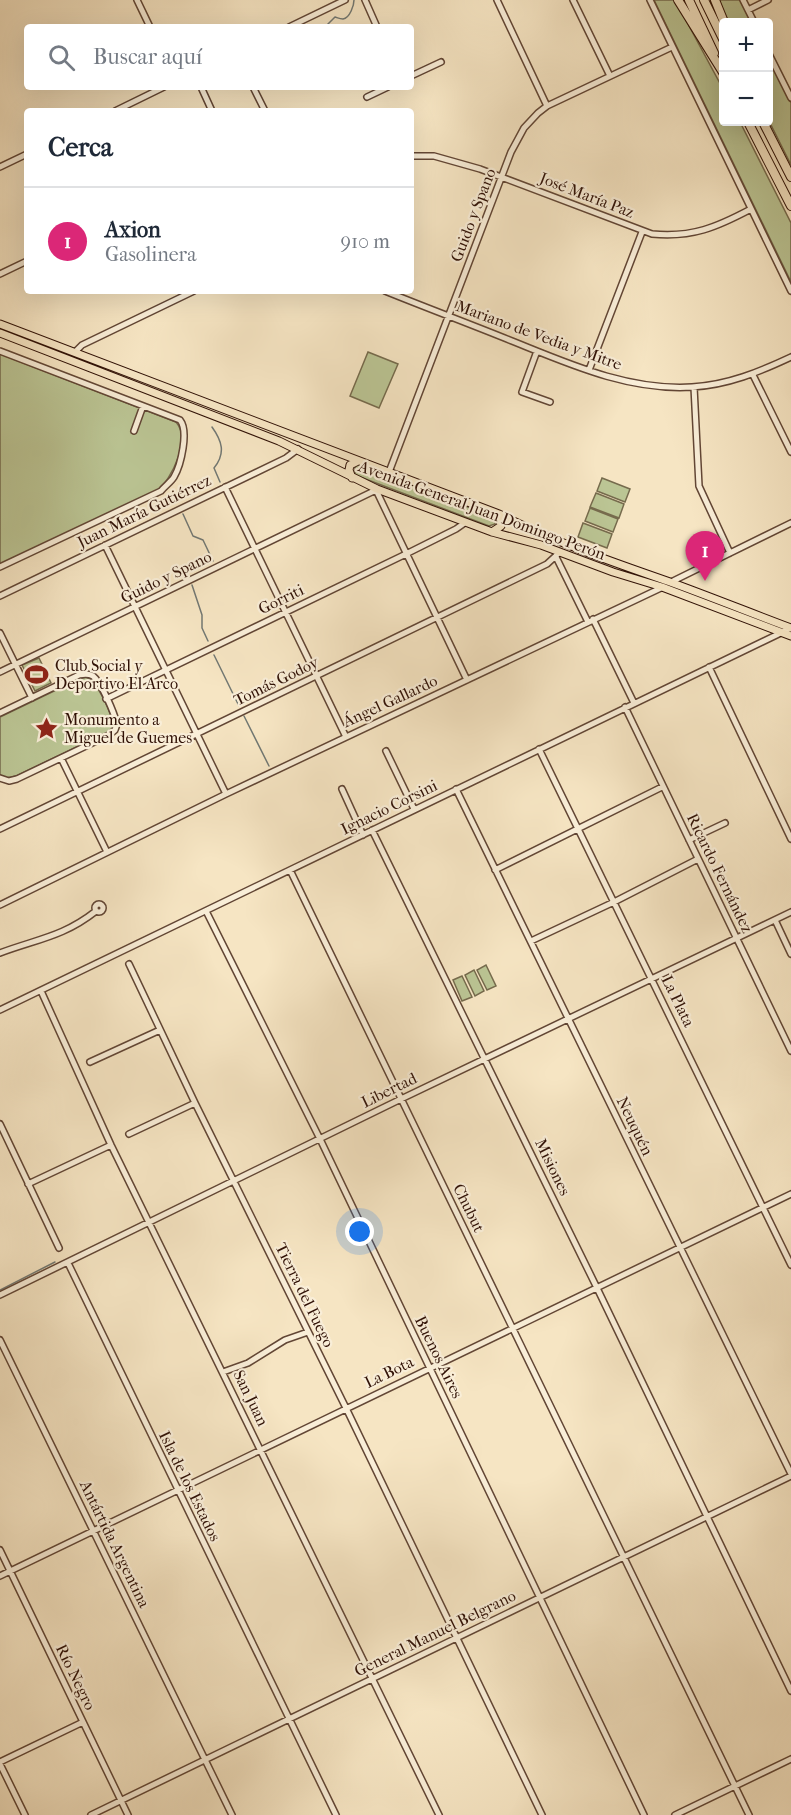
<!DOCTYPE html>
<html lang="es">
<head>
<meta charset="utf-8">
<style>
  body { margin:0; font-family:"IM FELL French Canon",serif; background:#f2f2f3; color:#1f2937 }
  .controls { position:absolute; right:18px; top:18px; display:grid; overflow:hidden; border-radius:6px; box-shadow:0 6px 24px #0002 }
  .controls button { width:54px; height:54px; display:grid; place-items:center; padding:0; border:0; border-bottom:2px solid #e0e1e3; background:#fff; color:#1f2937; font:30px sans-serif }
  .you { position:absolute; left:360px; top:1232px; width:21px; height:21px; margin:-15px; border:4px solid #fff; border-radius:50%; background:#1a73e8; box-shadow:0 0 0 9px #1a73e833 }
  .badge { display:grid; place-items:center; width:39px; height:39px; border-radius:50%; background:#db2777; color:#fff; font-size:20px; font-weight:700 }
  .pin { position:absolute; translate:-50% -50px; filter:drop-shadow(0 2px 3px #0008) }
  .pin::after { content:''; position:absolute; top:32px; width:21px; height:18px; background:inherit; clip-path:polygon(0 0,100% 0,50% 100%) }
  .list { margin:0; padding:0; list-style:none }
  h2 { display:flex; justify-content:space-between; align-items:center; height:78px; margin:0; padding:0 24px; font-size:26px }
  h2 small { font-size:20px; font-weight:400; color:#747a83 }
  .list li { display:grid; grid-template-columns:39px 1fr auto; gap:18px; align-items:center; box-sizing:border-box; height:108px; padding:0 24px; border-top:2px solid #e0e1e3 }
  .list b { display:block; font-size:22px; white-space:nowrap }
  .list p { margin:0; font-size:20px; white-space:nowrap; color:#747a83 }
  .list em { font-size:20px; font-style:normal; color:#747a83 }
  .icon { flex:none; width:33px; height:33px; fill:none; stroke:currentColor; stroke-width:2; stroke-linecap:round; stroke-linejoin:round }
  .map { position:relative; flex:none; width:791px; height:1815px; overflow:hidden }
  .search { position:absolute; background:#fff; box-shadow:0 6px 24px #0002; left:24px; top:24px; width:390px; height:66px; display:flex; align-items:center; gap:15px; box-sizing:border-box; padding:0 21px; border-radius:6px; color:#747a83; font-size:22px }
  .panel { position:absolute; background:#fff; box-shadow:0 6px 24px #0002; left:24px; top:108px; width:390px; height:186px; border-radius:6px }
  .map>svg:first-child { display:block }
  .green { fill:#bbc594; stroke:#766b4d; stroke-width:1.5 }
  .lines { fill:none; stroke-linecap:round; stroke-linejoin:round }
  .stream { stroke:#727873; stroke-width:1.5 }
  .minor-casing { stroke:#624635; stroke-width:8 }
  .major-casing { stroke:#301106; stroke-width:9 }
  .highway-casing { stroke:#301106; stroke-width:10 }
  .minor { stroke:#f9eed8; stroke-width:5 }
  .major { stroke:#f6e5c3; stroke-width:7 }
  .highway { stroke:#f6e5c3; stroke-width:8 }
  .labels { text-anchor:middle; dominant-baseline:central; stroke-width:4.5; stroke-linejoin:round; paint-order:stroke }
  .street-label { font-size:16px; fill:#301106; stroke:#f9eed8 }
  .poi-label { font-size:16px; fill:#301106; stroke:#f9eed8; text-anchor:start }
</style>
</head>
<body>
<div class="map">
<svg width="791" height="1815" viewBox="0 0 791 1815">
  <rect width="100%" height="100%" fill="#f6e5c3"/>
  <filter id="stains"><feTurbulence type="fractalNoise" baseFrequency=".00333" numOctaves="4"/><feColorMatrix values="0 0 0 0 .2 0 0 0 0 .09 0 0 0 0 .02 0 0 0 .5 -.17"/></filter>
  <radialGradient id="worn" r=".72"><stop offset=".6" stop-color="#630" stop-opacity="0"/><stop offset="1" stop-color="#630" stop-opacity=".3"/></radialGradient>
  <path class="green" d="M654,0H675L723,89L724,122H740L791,223V282Z
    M718,0H740L751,22H727Z
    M768,57L791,103V165L769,121Z
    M368,352L398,364L379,408L350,396Z
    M0,354L176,422C191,439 172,479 157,491L0,564Z
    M358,464L496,518L495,524L489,526L355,475V465Z
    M602,478L630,489L625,502L597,491Z
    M596,493L624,504L619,518L590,507Z
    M590,508L618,519L613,532L585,521Z
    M583,523L612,534L607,548L578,537Z
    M39,658L51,683L35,691L22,665Z
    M86,677C97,681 116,719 112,730L16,776L7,778L0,775V717L79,679Z
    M486,965L496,986L487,990L477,970Z
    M474,970L484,991L475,996L465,975Z
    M462,976L472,997L462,1001L453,980Z"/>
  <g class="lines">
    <path class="stream" d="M325,27L335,17C338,18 340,19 343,19C350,18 354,5 354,0
      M212,427C222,441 226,453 214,468L220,482
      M183,514L193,536L203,540L213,561
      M192,585L202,615V628L208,641
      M214,655L239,706
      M244,716L269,766
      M0,1290L55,1262"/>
    <defs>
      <path id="minor" d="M137,0L150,27
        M365,0L377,27
        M497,0L547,106
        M573,0L610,76
        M650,0L791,291
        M743,0L754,22
        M748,10L768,0
        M289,27L345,0
        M768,52L791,98
        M411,76L441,62
        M201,87L212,111
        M253,87L265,111
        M367,97L388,87
        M115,111L164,87
        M411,156H434L480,169L652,234C692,238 717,227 751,209
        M0,167L27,154
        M0,274L27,261
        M385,291C427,308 470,324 512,341C569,364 629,391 692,387C728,385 759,372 791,357
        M0,351L180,420C189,431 181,465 174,477C171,482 165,486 161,491L0,567
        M537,351L522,392L550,402
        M75,352L82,345L194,291
        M589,370L642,232
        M753,375L791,452
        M694,387L699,486L730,553
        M134,431L143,406
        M389,472L511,152L524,128L538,113L547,106L672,47
        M225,487L346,737
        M376,490L467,680
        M105,545L226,794
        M556,557L588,622
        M671,582L791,523
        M0,596L286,458L298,449
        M593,619L634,703
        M0,633L32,698
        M709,667L791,839
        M0,672L376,490
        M106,699L406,554L456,529L466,522
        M625,707L791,1051
        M0,713L79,675C84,674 88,673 93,676C102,683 114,713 117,724L115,730L109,735L17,779L9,781L0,778
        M539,749L791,1265
        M386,751L414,809
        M61,758L107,852
        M342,789L363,835
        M456,789L791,1474
        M0,829L547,564L560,552
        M372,830L597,1288L791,1691
        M689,840L725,823
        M290,870L749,1815
        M495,870L662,787
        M95 908a4 4 0 1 1 8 0a4 4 0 1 1-8 0Z
        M0,905L226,794L663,587
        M206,911L320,1139L644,1815
        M775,920L791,954
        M531,941L614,902L698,859
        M0,953C37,939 63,937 96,911
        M129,964L195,1103L346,1408L542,1815
        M41,991L111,1145L439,1815
        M0,1010L791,628
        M90,1062L160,1030
        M0,1124L59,1248
        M129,1134L195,1103
        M28,1184L111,1145
        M68,1263L336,1815
        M0,1295L401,1099L791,912
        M0,1340L232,1815
        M223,1372L248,1363L285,1340L308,1332
        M0,1550L128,1815
        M0,1576L791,1194
        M0,1762L83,1722
        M0,1764L25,1815
        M91,1815L791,1476
        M675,1815L791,1759"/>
      <path id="major" d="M0,324L499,514C555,542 612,562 670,582C711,597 751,613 791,628
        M0,333L279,441L377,489L492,532L541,545L613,572L662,587L791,636
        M352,478L349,470L350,465L358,461
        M492,532L501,526L499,514"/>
      <path id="highway" d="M678,0L724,74
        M689,0L714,53
        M704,0L724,41
        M715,0L724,22
        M748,122L791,206
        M763,122L791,177"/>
    </defs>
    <use href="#minor" class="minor-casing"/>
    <use href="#major" class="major-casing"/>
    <use href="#highway" class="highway-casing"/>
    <use href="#minor" class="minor"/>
    <use href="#major" class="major"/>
    <use href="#highway" class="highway"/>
  </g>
  <defs>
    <symbol id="stadium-bare" viewBox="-9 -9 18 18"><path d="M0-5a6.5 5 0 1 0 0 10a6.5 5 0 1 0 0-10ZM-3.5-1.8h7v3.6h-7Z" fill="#8f2418" stroke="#f9eed8" stroke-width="2.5" paint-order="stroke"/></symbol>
    <symbol id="sight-bare" viewBox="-9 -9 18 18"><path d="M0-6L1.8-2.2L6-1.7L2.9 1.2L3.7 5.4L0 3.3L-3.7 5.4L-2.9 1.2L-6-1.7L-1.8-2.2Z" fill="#8f2418" stroke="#f9eed8" stroke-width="2.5" paint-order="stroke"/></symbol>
  </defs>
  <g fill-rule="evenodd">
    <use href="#stadium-bare" x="20" y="658" width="33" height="33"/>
    <use href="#sight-bare" x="30" y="712" width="33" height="33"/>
  </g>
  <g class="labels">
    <g class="street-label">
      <text transform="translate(587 195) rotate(21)">José María Paz</text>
      <text transform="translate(473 215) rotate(-69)">Guido y Spano</text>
      <text transform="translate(539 335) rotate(20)">Mariano de Vedia y Mitre</text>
      <text transform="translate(482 510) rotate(20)">Avenida General Juan Domingo Perón</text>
      <text transform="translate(144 511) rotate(-26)">Juan María Gutiérrez</text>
      <text transform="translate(166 577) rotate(-26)">Guido y Spano</text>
      <text transform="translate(281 599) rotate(-26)">Gorriti</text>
      <text transform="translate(276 681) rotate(-26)">Tomás Godoy</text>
      <text transform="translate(390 701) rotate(-25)">Ángel Gallardo</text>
      <text transform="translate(389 807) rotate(-26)">Ignacio Corsini</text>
      <text transform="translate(720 873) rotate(64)">Ricardo Fernández</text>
      <text transform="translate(678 1001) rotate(64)">La Plata</text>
      <text transform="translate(389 1090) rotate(-26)">Libertad</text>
      <text transform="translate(635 1126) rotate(64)">Neuquén</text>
      <text transform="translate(553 1167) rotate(64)">Misiones</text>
      <text transform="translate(469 1208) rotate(64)">Chubut</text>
      <text transform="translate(305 1295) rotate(64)">Tierra del Fuego</text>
      <text transform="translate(439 1357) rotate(64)">Buenos Aires</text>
      <text transform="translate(389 1372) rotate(-26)">La Bota</text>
      <text transform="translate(251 1398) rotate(64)">San Juan</text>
      <text transform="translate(190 1486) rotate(64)">Isla de los Estados</text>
      <text transform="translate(115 1544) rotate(64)">Antártida Argentina</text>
      <text transform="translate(435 1633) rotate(-26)">General Manuel Belgrano</text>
      <text transform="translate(76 1677) rotate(64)">Río Negro</text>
    </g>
    <g class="poi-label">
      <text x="55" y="665">Club Social y<tspan x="55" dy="18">Deportivo El Arco</tspan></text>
      <text x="64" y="719">Monumento a<tspan x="64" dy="18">Miguel de Guemes</tspan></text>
    </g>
  </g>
  <rect width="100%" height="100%" filter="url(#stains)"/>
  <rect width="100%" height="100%" fill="url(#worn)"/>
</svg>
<div class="controls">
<button>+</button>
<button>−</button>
</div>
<div class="you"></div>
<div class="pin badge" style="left:705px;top:581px">1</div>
<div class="search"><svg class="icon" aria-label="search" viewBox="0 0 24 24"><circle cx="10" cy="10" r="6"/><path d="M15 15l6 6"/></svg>Buscar aquí</div>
<section class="panel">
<h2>Cerca<small></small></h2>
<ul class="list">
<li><span class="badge">1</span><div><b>Axion</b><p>Gasolinera</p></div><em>910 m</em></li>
</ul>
</section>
</div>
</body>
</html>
